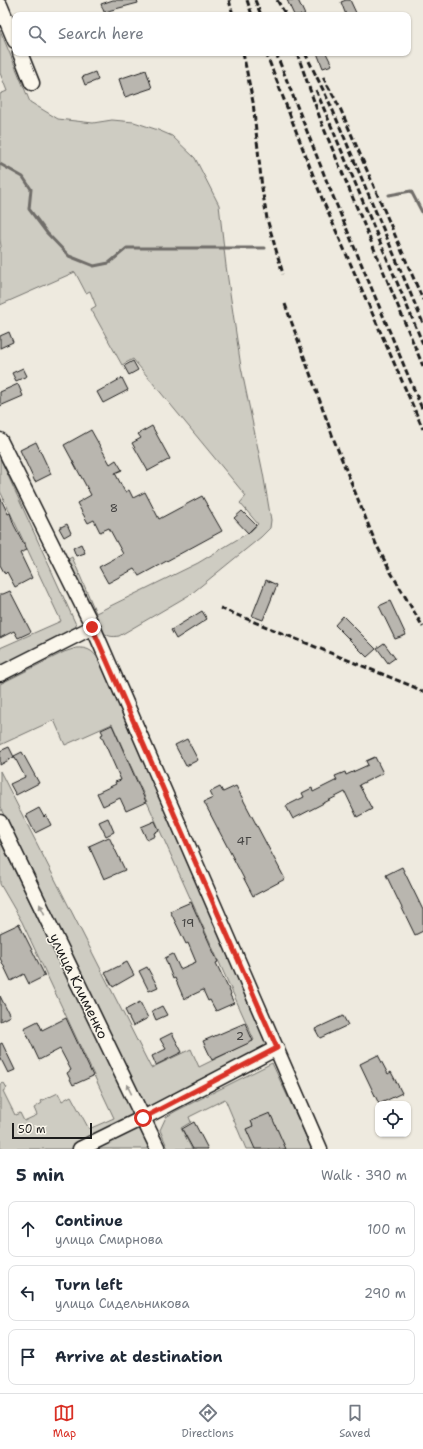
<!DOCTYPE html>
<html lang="en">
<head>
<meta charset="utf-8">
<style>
  body { margin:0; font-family:"Shantell Sans",sans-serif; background:#f6f6f7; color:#1f2937 }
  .controls { position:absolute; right:12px; bottom:12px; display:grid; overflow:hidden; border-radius:8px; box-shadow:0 1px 3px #0004 }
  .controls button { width:36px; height:36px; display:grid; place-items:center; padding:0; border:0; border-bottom:1px solid #e0e1e3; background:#fff; color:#1f2937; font:20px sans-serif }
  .scale { position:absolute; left:12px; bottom:10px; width:80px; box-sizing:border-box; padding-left:4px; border:2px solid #1c1c1c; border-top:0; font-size:11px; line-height:14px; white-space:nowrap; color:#1c1c1c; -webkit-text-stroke:3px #fbf7ec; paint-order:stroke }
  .stop { position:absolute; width:12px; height:12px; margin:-9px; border:3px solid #d93025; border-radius:50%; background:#fff }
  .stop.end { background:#d93025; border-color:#fff; box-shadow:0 1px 4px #0008 }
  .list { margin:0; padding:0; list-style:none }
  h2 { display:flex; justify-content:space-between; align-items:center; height:52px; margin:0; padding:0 16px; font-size:17px }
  h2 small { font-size:13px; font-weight:400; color:#747a83 }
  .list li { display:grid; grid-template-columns:26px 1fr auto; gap:12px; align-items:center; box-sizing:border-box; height:56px; margin:0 8px 8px; padding:0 8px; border:1px solid #e0e1e3; border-radius:8px }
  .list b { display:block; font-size:15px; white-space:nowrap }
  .list p { margin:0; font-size:13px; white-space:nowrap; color:#747a83 }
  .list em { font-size:13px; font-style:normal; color:#747a83 }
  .icon { flex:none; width:22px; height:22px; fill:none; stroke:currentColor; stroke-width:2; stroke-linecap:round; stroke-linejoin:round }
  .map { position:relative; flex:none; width:423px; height:1149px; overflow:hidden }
  .search { position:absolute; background:#fff; box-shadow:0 1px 3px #0004; left:12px; right:12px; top:12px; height:44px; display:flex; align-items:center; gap:10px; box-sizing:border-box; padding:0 14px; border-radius:8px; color:#747a83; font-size:15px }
  .sheet { height:244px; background:#fff }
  nav { display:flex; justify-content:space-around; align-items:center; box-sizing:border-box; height:56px; border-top:1px solid #e0e1e3; background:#fff; font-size:11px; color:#747a83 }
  nav a { display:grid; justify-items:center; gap:2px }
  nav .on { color:#d93025 }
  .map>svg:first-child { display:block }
  .green { fill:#ceccc2; stroke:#75746f }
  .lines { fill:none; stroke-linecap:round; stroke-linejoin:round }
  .stream { stroke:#6f6d69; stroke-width:3 }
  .building { fill:#b9b6af; stroke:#1c1c1c }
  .minor-casing { stroke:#1c1c1c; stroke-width:17 }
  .minor { stroke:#fbf7ec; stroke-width:14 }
  .rail { stroke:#1c1c1c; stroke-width:3; stroke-dasharray:6 3; stroke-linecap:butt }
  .oneway { fill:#97948e }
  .route { stroke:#d93025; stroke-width:5 }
  .labels { text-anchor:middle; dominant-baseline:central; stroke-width:3; stroke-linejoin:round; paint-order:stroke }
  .number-label { font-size:12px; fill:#434241 }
  .street-label { font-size:14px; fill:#1c1c1c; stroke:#fbf7ec }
</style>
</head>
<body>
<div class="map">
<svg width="423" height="1149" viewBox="0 0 423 1149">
  <rect width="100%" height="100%" fill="#eeeadf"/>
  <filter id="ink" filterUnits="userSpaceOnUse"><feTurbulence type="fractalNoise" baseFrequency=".025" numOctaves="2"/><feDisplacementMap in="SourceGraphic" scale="8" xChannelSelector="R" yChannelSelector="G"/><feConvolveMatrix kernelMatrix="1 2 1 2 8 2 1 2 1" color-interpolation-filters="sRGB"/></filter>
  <g filter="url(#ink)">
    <path class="green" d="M0,30L30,102L58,119L93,123L112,120L134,122L158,130L172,136L195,158L219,205L226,266L241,367L263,473L271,520L270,528L261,537L191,594L119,636C113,637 109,637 104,633C91,624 73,578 65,561L72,557L96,613L198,563L251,531L258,524L240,503L246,496L133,359L122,365L91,309L96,306L90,291L86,293L75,272L0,305V248L1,247L0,239V94L7,91L0,73Z
      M0,458L78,629L0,666V648L61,621L0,491Z
      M76,648C89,647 95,652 101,664L272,1048L150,1108L146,1107L144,1104L0,807V771L151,1068L191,1049L199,1067L254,1040L112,724L65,745L54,720L0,745V684L64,652Z
      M0,841L136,1119L76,1149H0V1084L4,1083L7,1088L3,1091L15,1115L20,1113L24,1121L37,1115L34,1108L42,1103L41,1101L58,1093L62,1101L71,1096L89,1129L114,1118L22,922L0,884Z
      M272,1063L312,1149H246L225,1099L189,1117L191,1122L181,1128L192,1149H168L160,1130L166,1117L176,1111Z
      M138,1126L150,1149H93Z"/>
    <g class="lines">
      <path class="stream" d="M0,164L23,177L31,189L29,209L47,233L69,256L94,266L109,263L127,248H265
        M389,195L411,191L423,214"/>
    </g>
    <path class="building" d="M113,0H137L138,3L104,12L101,4Z
      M287,0H298L305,15H294Z
      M346,0H350L357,15H346L341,2Z
      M317,53H326L332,65L323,68Z
      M146,70L152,88L125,97L119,79Z
      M95,72L98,80L85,85L82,77Z
      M9,332L13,342L0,348V336Z
      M133,361L138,370L129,375L124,366Z
      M23,368L27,376L16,381L12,373Z
      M122,378L128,390L103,403L97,392Z
      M18,384L23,396L0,406V392Z
      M152,426L170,459L148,471L132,443L141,438L138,434Z
      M91,430L110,464L116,460L122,470L115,473L125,492L129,490L133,498L145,492L159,519L202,496L222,531L139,576L134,569L108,583L99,567L123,554L109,528L100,532L94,520L88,523L77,503L91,495L64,445Z
      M36,442L51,474L35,482L20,450Z
      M0,497L8,514L10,513L14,525L27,550L20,553L32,578L15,587L7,572L5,574L0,565Z
      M242,511L256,525L248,533L234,518Z
      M67,524L71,533L64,537L59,528Z
      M81,544L85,553L76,556L73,548Z
      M266,580L277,585L263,620L252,616Z
      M10,591L31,632L18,638L14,631L0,638V594H3Z
      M390,601L406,635L395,639L379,606Z
      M202,611L207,619L176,639L171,630Z
      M343,616L376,649L367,657L335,625Z
      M384,643L395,658L388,663L377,648Z
      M112,725L146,802L126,811L120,798L103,806L97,793L116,784L115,782L121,780L101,735L103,734L101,730Z
      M187,739L198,760L186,766L175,745Z
      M9,747L14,757L0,765V751Z
      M22,752L39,783L16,795L10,784L25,777L14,756Z
      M375,757L383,773L359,785L372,809L357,817L345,792L293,819L286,806L304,797L302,793L312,788L313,792L337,780L335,776L345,772L346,775L368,765L366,761Z
      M236,786L285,879L253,896L204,802L213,798L210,792L220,787L223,792Z
      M39,808L44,817L46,815L51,825L35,833L26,815Z
      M108,818L114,832L106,836L99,822Z
      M155,821L159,830L154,833L155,836L147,840L141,827Z
      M109,837L125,870L104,879L89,846Z
      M402,867L423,910V931L415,935L386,875Z
      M191,902L218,962L216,963L231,994L230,995L234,1003L216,1011L210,1000L208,1001L203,990L184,999L175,978L173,979L165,958L173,954L180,969L196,962L188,943L186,944L170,911Z
      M19,924L45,976L29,984L24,974L11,981L0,958V933Z
      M127,962L134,975L113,987L105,973Z
      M147,967L158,987L149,991L139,971Z
      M0,996L10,1016L0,1021Z
      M140,1002L148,1018L133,1026L125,1010Z
      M162,1006L167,1015L156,1020L152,1011Z
      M343,1016L348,1025L320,1038L315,1029Z
      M66,1018L93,1076L73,1085L67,1073L71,1070L60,1049L39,1060L24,1028L38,1021L42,1030Z
      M245,1023L253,1041L212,1060L203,1041Z
      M172,1033L182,1052L156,1065L152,1056L166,1049L160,1039Z
      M2,1043L15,1070L8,1073L0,1057V1044Z
      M378,1055L388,1074L391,1072L402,1093L379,1104L360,1064Z
      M270,1113L286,1149H255L246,1129L253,1126L251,1121Z
      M194,1122L207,1147L208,1149H193L182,1129Z"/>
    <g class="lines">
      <defs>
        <path id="minor" d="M0,5L15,41
          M20,53L32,83
          M0,440L93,627L320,1149
          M0,674L93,627
          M0,822L158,1149
          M80,1149L143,1118L277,1048"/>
      </defs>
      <use href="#minor" class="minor-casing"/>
      <use href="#minor" class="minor"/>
      <path class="rail" d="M229,0L233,15
        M247,0L252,15
        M255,0L261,15
        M277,0L286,15
        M243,53L253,102L262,188L267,219L283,274
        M266,53L323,201L423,429
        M276,53L327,182L423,411
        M297,53L322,124L423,366
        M305,53L331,106L423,323
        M323,77L340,108L423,300
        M316,90L423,344
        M285,304L334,440L376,544L389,569L423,627
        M220,608L414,687L423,692"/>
    </g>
    <defs><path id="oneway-solid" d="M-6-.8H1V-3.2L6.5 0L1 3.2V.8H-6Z"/></defs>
    <g class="oneway">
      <use href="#oneway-solid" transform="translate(42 909) rotate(-116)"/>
      <use href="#oneway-solid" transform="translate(129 1089) rotate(-116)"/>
    </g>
  </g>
  <g class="lines" filter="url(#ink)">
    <path class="route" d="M92,627L277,1048L143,1118"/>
  </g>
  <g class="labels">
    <g class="number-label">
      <text x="114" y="508">8</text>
      <text x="244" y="841">4Г</text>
      <text x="188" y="923">19</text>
      <text x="240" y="1036">2</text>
    </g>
    <g class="street-label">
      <text transform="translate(79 986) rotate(64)">улица Клименко</text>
    </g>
  </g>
</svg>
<div class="controls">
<button><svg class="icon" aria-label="locate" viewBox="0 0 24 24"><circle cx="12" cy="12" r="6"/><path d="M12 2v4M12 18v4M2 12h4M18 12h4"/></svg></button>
</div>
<div class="scale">50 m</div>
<div class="stop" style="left:143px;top:1118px"></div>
<div class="stop end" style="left:92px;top:627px"></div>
<div class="search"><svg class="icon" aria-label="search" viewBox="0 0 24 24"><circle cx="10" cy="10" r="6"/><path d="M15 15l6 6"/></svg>Search here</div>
</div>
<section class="sheet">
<h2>5 min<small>Walk · 390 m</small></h2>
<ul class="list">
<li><svg class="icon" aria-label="ahead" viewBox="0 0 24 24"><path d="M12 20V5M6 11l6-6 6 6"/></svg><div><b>Continue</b><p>улица Смирнова</p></div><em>100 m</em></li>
<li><svg class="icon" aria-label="left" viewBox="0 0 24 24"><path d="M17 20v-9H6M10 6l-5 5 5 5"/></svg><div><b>Turn left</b><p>улица Сидельникова</p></div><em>290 m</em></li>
<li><svg class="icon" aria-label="arrive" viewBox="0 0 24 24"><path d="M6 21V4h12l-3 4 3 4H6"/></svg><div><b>Arrive at destination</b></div></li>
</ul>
</section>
<nav>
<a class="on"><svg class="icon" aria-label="map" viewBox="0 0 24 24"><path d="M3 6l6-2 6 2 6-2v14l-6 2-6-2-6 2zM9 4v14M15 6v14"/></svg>Map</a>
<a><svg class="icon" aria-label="directions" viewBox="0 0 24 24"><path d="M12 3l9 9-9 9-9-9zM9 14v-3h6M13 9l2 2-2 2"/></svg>Directions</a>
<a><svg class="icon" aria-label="saved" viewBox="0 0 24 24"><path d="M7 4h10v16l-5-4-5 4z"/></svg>Saved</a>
</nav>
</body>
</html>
